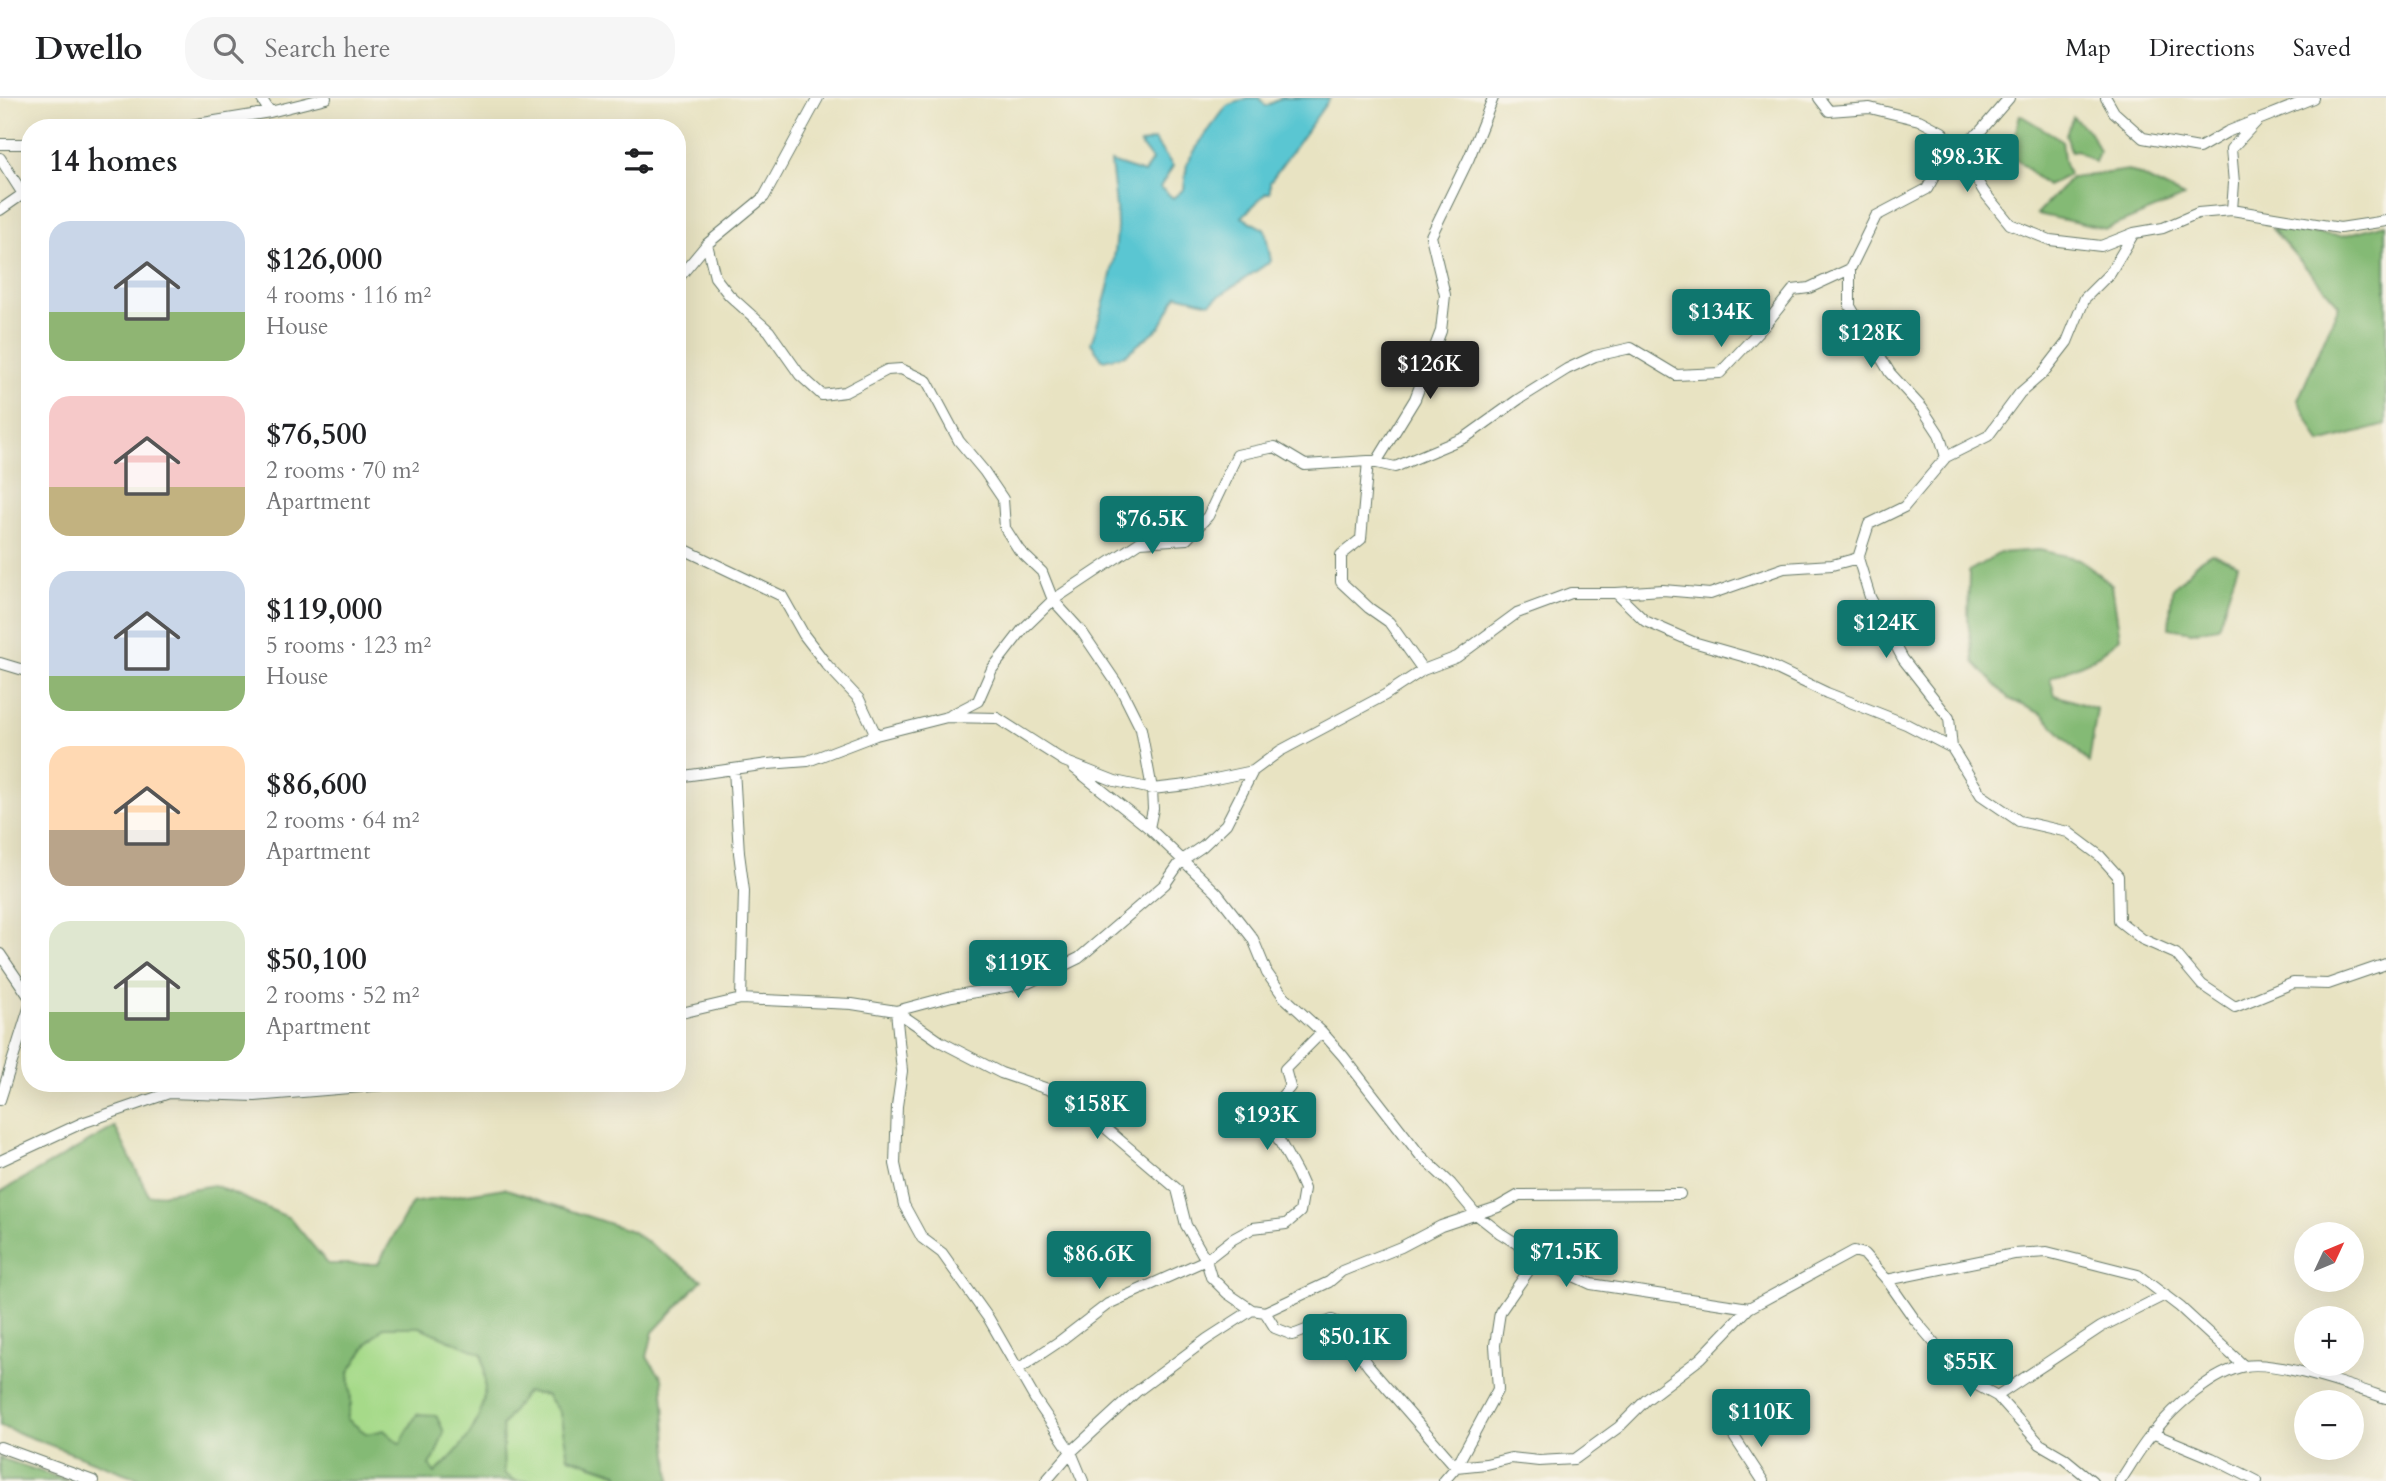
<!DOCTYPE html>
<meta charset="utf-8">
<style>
:root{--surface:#fff;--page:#f6f6f6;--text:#202124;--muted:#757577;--line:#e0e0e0;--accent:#0f766e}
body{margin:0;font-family:Cardo,serif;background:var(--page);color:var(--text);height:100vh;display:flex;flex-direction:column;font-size:26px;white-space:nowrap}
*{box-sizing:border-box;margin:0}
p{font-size:23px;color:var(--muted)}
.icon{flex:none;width:38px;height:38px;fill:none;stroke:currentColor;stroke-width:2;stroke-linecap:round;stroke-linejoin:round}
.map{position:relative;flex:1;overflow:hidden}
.drawer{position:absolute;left:21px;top:21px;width:665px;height:973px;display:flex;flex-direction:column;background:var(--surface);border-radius:28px;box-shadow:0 7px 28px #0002}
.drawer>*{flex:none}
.needle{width:46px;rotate:46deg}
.controls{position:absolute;left:2294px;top:1124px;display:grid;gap:14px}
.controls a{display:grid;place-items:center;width:70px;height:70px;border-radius:50%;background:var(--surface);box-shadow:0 7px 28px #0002;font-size:35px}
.price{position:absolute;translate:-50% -60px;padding:0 16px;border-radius:7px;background:var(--accent);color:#fff;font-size:23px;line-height:46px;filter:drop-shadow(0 2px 4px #0008)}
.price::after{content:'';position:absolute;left:50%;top:42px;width:21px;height:16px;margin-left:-10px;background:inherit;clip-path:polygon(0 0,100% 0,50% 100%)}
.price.current{background:#222;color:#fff}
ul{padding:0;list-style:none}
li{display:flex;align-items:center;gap:21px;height:175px;padding:0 28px}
li span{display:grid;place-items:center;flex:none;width:196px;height:140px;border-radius:21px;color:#555}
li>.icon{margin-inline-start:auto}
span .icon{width:84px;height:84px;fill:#fffc;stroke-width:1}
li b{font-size:30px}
h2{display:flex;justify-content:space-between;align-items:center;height:84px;padding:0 28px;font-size:30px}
header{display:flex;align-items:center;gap:42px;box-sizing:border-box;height:98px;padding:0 35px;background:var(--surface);border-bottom:2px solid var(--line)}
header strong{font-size:33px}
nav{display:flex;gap:38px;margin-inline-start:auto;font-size:24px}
.search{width:490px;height:63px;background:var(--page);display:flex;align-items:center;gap:18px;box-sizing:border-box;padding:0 24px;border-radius:28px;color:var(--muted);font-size:26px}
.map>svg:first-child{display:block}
.green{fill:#a6da89;stroke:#628c5e;stroke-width:2}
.forest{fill:#84ba75;stroke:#527c54;stroke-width:2;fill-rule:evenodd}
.water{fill:#5ac6d2;stroke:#3c8283;stroke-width:2}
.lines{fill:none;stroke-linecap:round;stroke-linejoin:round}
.street-casing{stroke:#657766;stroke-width:12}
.street{stroke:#fff;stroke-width:10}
</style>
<header>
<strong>Dwello</strong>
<div class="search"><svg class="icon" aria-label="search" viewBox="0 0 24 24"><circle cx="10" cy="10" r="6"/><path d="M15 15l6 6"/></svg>Search here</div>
<nav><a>Map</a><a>Directions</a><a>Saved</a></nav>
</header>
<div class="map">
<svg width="2386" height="1383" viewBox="0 0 2386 1383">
<rect width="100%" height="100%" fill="#f7f3e8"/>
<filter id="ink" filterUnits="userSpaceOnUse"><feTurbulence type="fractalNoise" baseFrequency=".0143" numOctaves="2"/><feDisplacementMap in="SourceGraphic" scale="14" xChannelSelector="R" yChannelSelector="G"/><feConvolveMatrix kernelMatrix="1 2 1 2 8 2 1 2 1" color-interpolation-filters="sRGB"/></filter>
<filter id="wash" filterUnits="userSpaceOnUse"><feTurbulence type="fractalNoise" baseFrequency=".00686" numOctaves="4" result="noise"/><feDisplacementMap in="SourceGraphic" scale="28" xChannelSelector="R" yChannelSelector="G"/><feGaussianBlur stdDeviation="1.57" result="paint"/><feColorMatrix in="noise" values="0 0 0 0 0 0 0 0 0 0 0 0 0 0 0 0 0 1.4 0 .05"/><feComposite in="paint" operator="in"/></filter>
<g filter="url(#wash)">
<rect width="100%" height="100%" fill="#e8e3c2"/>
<path class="green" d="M383,1229h37l62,27 5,27 -7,33 -15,30 -30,29c-19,-26 -39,-27 -66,-38 -8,-3 -15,-11 -22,-16l4,-16 -2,-31 19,-29z
M526,1294l20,3 14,18 8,44 50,17v7h-102l-12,-7 -2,-48z"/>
<path class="forest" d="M2020,17l42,25 2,20 5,15 -22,11 -37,-32z
M2073,19l17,15 9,19 -4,11 -18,-12 -6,1 -5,-17z
M2129,72l55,27 -78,32 -69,-15 34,-36z
M2386,126v201l-66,18 -22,-43 41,-95 -67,-76 70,7z
M2039,452l40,9 33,26 8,53 -27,21 -43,19 5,17 42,14 -8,54 -47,-49 -33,-15 -35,-37 -6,-40 1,-51 31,-18z
M2211,455l27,11 -20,63 -26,5 -23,-4 3,-38 28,-30z
M115,1029l34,69 65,-11 76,33 38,46h50l34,-61 92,-15 127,43 71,49 -49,52 -6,25 15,21 8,103h-52v-8l-50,-16 -8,-44 -14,-18 -20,-3 -24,34 2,48 12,7h-371l-145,-55v-234zM420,1229l62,27c11,55 -8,83 -47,119l-6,-8 5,-6 10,-27 -8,-17 -19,-1 -17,30 -16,-14 -17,4 -20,-15 4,-16 -2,-31 19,-29 16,-16z
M0,1360l69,23h-69z"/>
<path class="water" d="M1247,0h12l7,8 16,-8h48l-60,84v11h-4l-24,24 23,13 6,31 -62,42 -32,-8 -17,32 -35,28 -22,5 -12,-17c13,-37 25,-77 26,-116 0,-22 -4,-44 -6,-65l33,11 8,-13 -12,-16 14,-4 19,26 -13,21 13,11 11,-9 3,-26 15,-24 25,-33z"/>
</g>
<g filter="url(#ink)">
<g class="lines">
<defs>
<path id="street" d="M261,0l9,14
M1819,0l10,13 41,-3 49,12 23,12 14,14 28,46 26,32 40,16 51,6 33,-13
M2106,0l8,14 29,26 56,10 28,-16 27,-11
M172,30l98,-16 56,-14
M0,46h30
M0,60l23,36 7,4
M0,112l23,-16
M2232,112l108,18 46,-7
M707,146l8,33 14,18 40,36 31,44 22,20 23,-3 42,-22 14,-1 26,12 32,60 25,30 19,28 2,29 14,22 23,22 11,28 29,32 40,59 19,38 11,60 1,20 -4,19
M1850,171v37l40,67 32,35 17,26 7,23
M677,182l30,-36 57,-47 54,-99
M677,448l105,50 22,39 23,30 32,34 17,36
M1858,460l12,39 33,62 46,59 3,30
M1616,495l47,-3 47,4 74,-26 48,-3 26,-7 11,-34 35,-17 42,-50 42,-21 32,-43 23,-20 24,-31 18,-44 25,-25 24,-40 29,-5 35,-15 34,-3 2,-27 -3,-34 27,-29 55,-22
M0,565l30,9
M1423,572l-34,-48 -20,-14 -28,-26v-27l20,-16 7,-78h9l38,-62 26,-68 4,-36 -14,-59 38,-78 24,-60
M951,617l27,-14 14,-32 31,-40 30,-29 87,-58 47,-3 21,-23 29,-61 38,-8 30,18 63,-4 27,6 71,-30 53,-38 48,-30 28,-13 36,-8 45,27 44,-2 45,-48 28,-35 16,-2 41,-19 26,-53 51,-27 16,-28 13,-15 22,-12 31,-36
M1073,669l76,61 68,65 36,46 14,34 17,24 38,35 21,24 77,99 31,29 25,30 24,19 54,34 37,17 158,24 105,-57 10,3 23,26 127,-26 33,-2 91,23 42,32 64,59
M734,671l5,84 5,38 -3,108
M677,679l91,-13 40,-3 68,-26 71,-18 50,1 67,43 51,20 37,8 35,-4 66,-14 27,-20 105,-56 38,-25 34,-13 60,-44 54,-20h45l29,28 48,21 67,19 67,32 79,31 46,24 29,47 38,26 49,11 32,24 18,20 1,45 23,18 34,15 26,31 33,22 58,-24 35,1 58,-20
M0,856l30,44
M896,913l6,60 -5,35 -2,58 9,41 18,33 20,15 47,66 46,80 36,53 12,29
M896,913l45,31 60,31 67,23 109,93 9,36 20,35 5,17 16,16 25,17
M677,916l64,-15 111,5 44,7 56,-15 76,-13 51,-25 86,-74 16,-23 22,-15 23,-22 27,-53
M0,1002l30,-95
M0,1063l82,-38 87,-30 86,3 153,-13
M1887,1182l28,40 49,58 33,18 43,48 24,14 28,23
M1265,1214l10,16 18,7 39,-15 5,2 32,45 87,100 42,-78 -3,-44 5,-33 38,-55
M1018,1271l42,-28 48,-37 98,-44 27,-21 20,-11 33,-4 14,-12 4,-23 -7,-16 -28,-51 -1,-9 22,-26 -5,-18 37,-37
M1997,1298l104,-69 64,-32
M2152,1335l60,25 45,23
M1733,1337l30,46
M0,1349l93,34
M1046,1383l25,-29 65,-60 71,-53 45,-29 13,2 64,-30 13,-11 59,-24 40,-21 57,-19 21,-12 161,-1
M1444,1383l12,-14 30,-3 25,-6 28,3 36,-2 44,-32 27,-27 55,-42 48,-50
M2120,1383c11,-16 21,-35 34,-49 20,-25 59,-60 91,-66 32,-6 108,21 141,32"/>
</defs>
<use href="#street" class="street-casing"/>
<use href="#street" class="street"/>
</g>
</g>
</svg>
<div class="controls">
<a><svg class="needle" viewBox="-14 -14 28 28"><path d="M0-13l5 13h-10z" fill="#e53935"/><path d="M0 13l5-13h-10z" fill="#757577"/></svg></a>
<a>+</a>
<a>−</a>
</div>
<b class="price" style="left:1967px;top:96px">$98.3K</b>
<b class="price" style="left:1721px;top:251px">$134K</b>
<b class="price" style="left:1871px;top:272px">$128K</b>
<b class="price current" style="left:1430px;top:303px">$126K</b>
<b class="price" style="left:1152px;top:458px">$76.5K</b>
<b class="price" style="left:1886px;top:562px">$124K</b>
<b class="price" style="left:1018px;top:902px">$119K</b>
<b class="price" style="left:1097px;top:1043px">$158K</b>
<b class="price" style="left:1267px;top:1054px">$193K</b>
<b class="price" style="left:1566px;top:1191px">$71.5K</b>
<b class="price" style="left:1099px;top:1193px">$86.6K</b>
<b class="price" style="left:1355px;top:1276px">$50.1K</b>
<b class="price" style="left:1970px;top:1301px">$55K</b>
<b class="price" style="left:1761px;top:1351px">$110K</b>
<section class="drawer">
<h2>14 homes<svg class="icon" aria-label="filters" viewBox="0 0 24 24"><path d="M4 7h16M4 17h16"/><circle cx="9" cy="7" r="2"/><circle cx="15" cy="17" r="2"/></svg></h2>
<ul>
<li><span style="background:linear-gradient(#c9d6e8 65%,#8fb573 0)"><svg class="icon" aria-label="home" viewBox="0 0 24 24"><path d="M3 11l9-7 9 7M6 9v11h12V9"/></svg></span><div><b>$126,000</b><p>4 rooms · 116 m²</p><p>House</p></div></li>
<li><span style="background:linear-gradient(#f6c9c9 65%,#c2b280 0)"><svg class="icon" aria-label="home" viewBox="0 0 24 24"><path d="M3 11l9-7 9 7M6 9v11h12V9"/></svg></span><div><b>$76,500</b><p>2 rooms · 70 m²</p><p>Apartment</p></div></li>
<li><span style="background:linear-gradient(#c9d6e8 75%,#8fb573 0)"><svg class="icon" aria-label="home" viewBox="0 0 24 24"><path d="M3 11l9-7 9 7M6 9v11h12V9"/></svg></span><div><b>$119,000</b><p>5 rooms · 123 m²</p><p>House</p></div></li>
<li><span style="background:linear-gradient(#ffd9b3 60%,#b9a48a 0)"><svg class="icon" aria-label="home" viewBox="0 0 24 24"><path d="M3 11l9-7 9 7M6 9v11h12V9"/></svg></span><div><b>$86,600</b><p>2 rooms · 64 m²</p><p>Apartment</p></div></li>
<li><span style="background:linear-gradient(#dfe7d0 65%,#8fb573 0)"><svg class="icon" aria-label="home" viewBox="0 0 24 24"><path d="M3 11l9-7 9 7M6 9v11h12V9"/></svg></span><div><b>$50,100</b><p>2 rooms · 52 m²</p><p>Apartment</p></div></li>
</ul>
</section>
</div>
